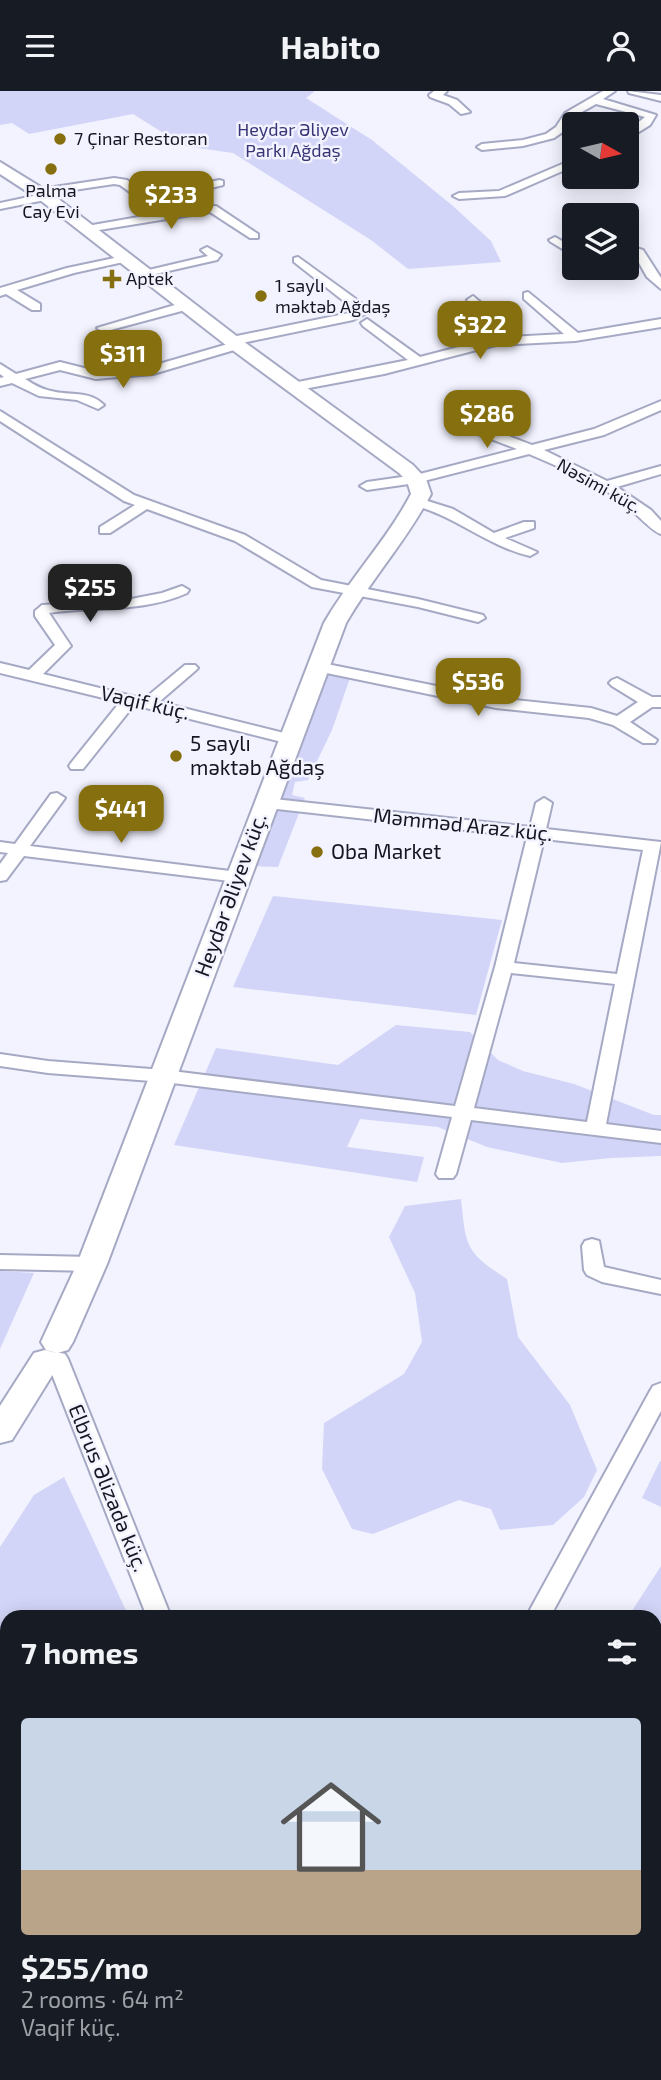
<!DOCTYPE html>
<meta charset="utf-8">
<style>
:root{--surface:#171b24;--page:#242831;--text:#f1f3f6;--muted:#9ea1a6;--accent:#866f0e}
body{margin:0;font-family:"Exo 2",sans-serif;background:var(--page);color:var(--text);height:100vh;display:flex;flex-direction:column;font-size:26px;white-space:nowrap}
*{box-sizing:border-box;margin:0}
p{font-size:23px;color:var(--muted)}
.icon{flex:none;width:38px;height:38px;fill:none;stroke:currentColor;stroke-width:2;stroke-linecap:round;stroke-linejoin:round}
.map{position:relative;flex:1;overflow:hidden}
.side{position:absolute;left:0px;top:1519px;width:662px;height:471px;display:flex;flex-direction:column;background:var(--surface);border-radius:21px 21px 0 0;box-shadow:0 4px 18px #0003}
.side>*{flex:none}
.needle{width:46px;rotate:98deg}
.fabs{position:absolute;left:562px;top:21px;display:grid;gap:14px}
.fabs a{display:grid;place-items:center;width:77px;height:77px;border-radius:7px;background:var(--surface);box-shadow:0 4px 18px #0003;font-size:35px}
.price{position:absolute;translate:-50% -60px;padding:0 16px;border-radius:14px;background:var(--accent);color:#fff;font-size:23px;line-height:46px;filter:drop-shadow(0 2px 4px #0008)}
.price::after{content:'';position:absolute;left:50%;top:42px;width:21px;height:16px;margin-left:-10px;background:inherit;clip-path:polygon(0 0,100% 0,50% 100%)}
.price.active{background:#222;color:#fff}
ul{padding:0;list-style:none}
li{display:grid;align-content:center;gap:14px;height:371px;padding:0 21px}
li span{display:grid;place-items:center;height:217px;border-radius:7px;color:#555}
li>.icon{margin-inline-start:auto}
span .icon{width:126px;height:126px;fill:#fffc;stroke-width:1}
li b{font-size:30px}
h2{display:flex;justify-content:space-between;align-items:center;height:84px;padding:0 21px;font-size:30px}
header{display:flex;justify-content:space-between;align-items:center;height:91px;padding:0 21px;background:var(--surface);font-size:32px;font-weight:700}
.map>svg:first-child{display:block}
.green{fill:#d2d5f7}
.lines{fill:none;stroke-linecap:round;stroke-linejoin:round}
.minor-casing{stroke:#a6a9c4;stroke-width:4}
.secondary-casing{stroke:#a6a9c4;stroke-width:4}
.minor{fill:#fff;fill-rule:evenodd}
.secondary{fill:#fff;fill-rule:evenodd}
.poi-dot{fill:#866f0e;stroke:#f2f3ff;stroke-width:2.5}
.labels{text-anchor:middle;stroke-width:5;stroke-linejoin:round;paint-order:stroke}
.far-park-label{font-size:18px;fill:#383576;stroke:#f2f3ff}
.far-poi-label{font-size:18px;fill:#151620;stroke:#f2f3ff;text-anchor:start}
.far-street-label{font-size:18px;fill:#151620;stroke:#f2f3ff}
.street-label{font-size:21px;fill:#151620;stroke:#f2f3ff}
.poi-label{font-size:21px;fill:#151620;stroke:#f2f3ff;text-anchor:start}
</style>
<header><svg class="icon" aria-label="menu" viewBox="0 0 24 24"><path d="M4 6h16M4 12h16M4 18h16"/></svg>Habito<svg class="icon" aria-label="person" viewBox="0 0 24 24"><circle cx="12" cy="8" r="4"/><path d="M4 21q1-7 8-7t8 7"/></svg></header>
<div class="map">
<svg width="661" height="1989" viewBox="0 0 661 1989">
<rect width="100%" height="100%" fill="#f2f3ff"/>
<path class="green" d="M0,0h315l-9,7 66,42 81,66 38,35 10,21 -93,7 -37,-29 -138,-87 -49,-7 -51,-32 -104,20 -17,-11 -12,2z
M323,582l27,5 -18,52 -24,50 -13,2 -3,13 13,3 -27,69 -28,-1z
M273,805l229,24 -26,95 -243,-28z
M396,934l74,7 28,28 25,11 51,13 80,31h7v41l-50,2 -49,5 -75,-16 -49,-20 -78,-8 -13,28 77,10 -7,25 -243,-37 42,-97 122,17z
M461,1108c5,48 4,53 46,80l11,58 52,68 27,65 -13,27 -31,28 -53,5 -9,-21 -32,-9 -86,34 -21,-5 -30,-60 2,-46 80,-49 18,-32 -7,-49 -26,-56 16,-31z
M0,1180l34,2 -34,76z
M660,1370l1,1v45l-19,-9z
M64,1386l65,140h-122v379l-7,-4v-445l34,-52z
M661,1475v87l-6,-2 -1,-34h-26z
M165,1983h354l1,6h-342z"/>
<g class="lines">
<defs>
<path id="minor" d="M434,0h13l-4,4 14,5 13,12 -9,2 -12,-10 -19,-7 -1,-2z
M603,0h12l-12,8 53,16 -6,10 -24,15v-8l19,-15 -49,-13 -23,13 -9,14 -10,7 -31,8 -41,4 -5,-3 5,-3 41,-4 23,-6 10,-7 9,-14z
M628,0l33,4v6l-32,-8z
M574,68v7l-69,30 -46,3 -6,-3 6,-3 40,-2z
M114,87l13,2 24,18 -10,2 -21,-15 -6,-1 -67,10 5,3 -2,2 -50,10v-6l38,-8 -6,-3 2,-2z
M219,89l4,1v4l-35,9 12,13 16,-1 42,28v4h-8l-40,-26 -123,20 -6,-3 6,-3 103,-18 -15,-16 2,-2z
M555,146l19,11v8l-23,-14 -2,-2z
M626,154l17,5 18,28v11l-14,-12 -13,-23 -8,-2z
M207,156l14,8 -4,5 -75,17 -6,-4 72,-17 -7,-6z
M124,165l4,1v4l-54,12 -57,17 23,14v6h-8l-26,-16 -6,2v-8l67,-20z
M298,166l69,50v6l-14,7 -111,23 -1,5 -88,26 -57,5 -36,-9 -35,9c8,5 16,10 26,12 19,5 38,-1 53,14l-6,4 -21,-9 -38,-4 -27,-13 -12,3v-8l4,-1 -4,-3v-10l16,10 44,-12 36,9 56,-5 76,-22 -3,-3 2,-3 122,-25 6,-3 -61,-48v-4z
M528,201l50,41 83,-14v8l-86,14 -79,4 -112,29 -91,17 -6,-4 6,-4 115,-23 -45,-34 -2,-3 6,-4 53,38 77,-20 -6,-13 -24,-24 6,-4 27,23 9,18 55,-3 -40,-35v-6z
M185,211l6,4 -2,3 -86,23 -6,-4z
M661,310v9l-57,25 -60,15 63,31 54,-15v8l-44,13 34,23 10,11v13c-9,-2 -31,-27 -42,-35 -28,-18 -59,-32 -90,-45l-113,29 -49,7 -7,-4 7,-4 49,-7 101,-26 -68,-26v-6h10l73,28 62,-16z
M0,320l134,84 111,40 76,45 97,19 65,16 2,3 -7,4 -60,-15 -106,-20 -77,-46 -88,-32 -37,24h-10v-6l35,-22 -11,-4 -124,-80z
M418,407l35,11 41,24 30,-11h10v6l-29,10 32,14 -7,4c-43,-10 -74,-40 -117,-51v-6z
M182,495l7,4 -2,3c-44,20 -91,13 -138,20l22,33 -28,28 101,25 41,-34h10l3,3 -3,3 -36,31 137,34 2,3 -8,5 -156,-39 -51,64h-12l-2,-3 2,-3 49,-61 -120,-29v-10l29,7 26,-25 -20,-29v-5l7,-6 84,-5 36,-7z
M317,571l179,36 95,10 26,8 21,-14 -26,-16 -3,-3 3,-3 5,-2 35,19h9v10h-9l-22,15 27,18 -2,3h-12l-30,-18 -24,-7 -93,-10 -184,-38 -3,-3 3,-3z
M57,702l8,5 -35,48 208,26 9,5 -9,5 -214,-26 -18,24 -6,1v-17l8,-11 -8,-1v-10l15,2 36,-50z
M265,707l265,29 6,-24 8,-5 8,5 -6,26 115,13 -55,282 55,7v12l-190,-23 -15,54 -3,4h-14l-3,-4 16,-57 -288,-35 -116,-9 -48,-7v-12l48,7 116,9 291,36 40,-139 32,-130 -268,-30 -2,-4zM544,748l99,11 -26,124 -103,-11zM511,882l104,11 -28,138 -113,-14z
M592,1148l7,2 5,26 57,13v14l-59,-12 -15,-7 -3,-5 -2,-24 3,-5z
M0,1164l92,2 7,2 3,5 -3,5 -7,2 -92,-2z
M57,1261l8,2 3,5 103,258h-24l-101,-258 3,-5z
M661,1292v28l-111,206h-24l124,-226 3,-5z
M661,1693v30l-7,2v-30z
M654,1939l7,2v25l-7,-2z
M546,1983h28l-1,6h-28z"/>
<path id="secondary" d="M0,71l52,32 191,147 170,124 13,14 5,15c-24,46 -59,84 -85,129l-239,641 -34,78 -5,8 -11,3 -11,-3 -5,-8 36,-78 247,-641c26,-45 63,-83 87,-129l-4,-13 -8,-8 -168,-124 -191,-149 -40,-26z
M45,1259l11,3 5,8 -49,79 -12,3v-37l34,-53z"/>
</defs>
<use href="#minor" class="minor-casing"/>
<use href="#secondary" class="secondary-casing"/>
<use href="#minor" class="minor"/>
<use href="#secondary" class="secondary"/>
</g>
<g class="poi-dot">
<circle cx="60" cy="48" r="7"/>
<circle cx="51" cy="78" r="7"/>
<path d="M108.5 177.5h7v7h7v7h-7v7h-7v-7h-7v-7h7z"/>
<circle cx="261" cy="205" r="7"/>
<circle cx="176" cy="665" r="7"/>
<circle cx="317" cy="761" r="7"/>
</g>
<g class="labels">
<g class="far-park-label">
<text x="293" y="45">Heydər Əliyev<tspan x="293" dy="21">Parkı Ağdaş</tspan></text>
</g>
<g class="far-poi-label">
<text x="74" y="54">7 Çinar Restoran</text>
<text x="51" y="106" text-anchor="middle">Palma<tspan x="51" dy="21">Cay Evi</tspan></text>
<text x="126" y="194">Aptek</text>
<text x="275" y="201">1 saylı<tspan x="275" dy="21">məktəb Ağdaş</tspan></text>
</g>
<g class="far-street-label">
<text transform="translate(599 395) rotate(29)" y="6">Nəsimi küç.</text>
</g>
<g class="street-label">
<text transform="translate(145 612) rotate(13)" y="7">Vaqif küç.</text>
<text transform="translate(463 734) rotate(6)" y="7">Məmməd Araz küç.</text>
<text transform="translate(231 804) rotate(-70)" y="7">Heydər Əliyev küç.</text>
<text transform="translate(108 1397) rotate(68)" y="7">Elbrus Əlizadə küç.</text>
</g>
<g class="poi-label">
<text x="190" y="660">5 saylı<tspan x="190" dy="24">məktəb Ağdaş</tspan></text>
<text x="331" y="768">Oba Market</text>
</g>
</g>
</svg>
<div class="fabs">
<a><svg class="needle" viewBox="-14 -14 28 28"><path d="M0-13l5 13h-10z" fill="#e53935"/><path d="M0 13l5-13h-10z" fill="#9ea1a6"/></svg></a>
<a><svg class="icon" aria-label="layers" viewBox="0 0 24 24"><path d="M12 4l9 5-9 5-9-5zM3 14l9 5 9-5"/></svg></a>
</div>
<b class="price" style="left:171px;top:140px">$233</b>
<b class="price" style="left:480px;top:270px">$322</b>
<b class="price" style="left:123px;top:299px">$311</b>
<b class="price" style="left:487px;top:359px">$286</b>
<b class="price active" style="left:90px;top:533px">$255</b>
<b class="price" style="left:478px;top:627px">$536</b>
<b class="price" style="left:121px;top:754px">$441</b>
<section class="side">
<h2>7 homes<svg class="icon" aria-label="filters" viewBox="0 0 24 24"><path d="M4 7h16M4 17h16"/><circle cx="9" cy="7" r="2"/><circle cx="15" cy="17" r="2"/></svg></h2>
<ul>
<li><span style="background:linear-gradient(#c9d6e8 70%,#b9a48a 0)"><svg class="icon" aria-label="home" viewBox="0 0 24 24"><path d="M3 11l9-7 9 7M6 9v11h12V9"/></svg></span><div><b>$255/mo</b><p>2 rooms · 64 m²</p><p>Vaqif küç.</p></div></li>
</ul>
</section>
</div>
